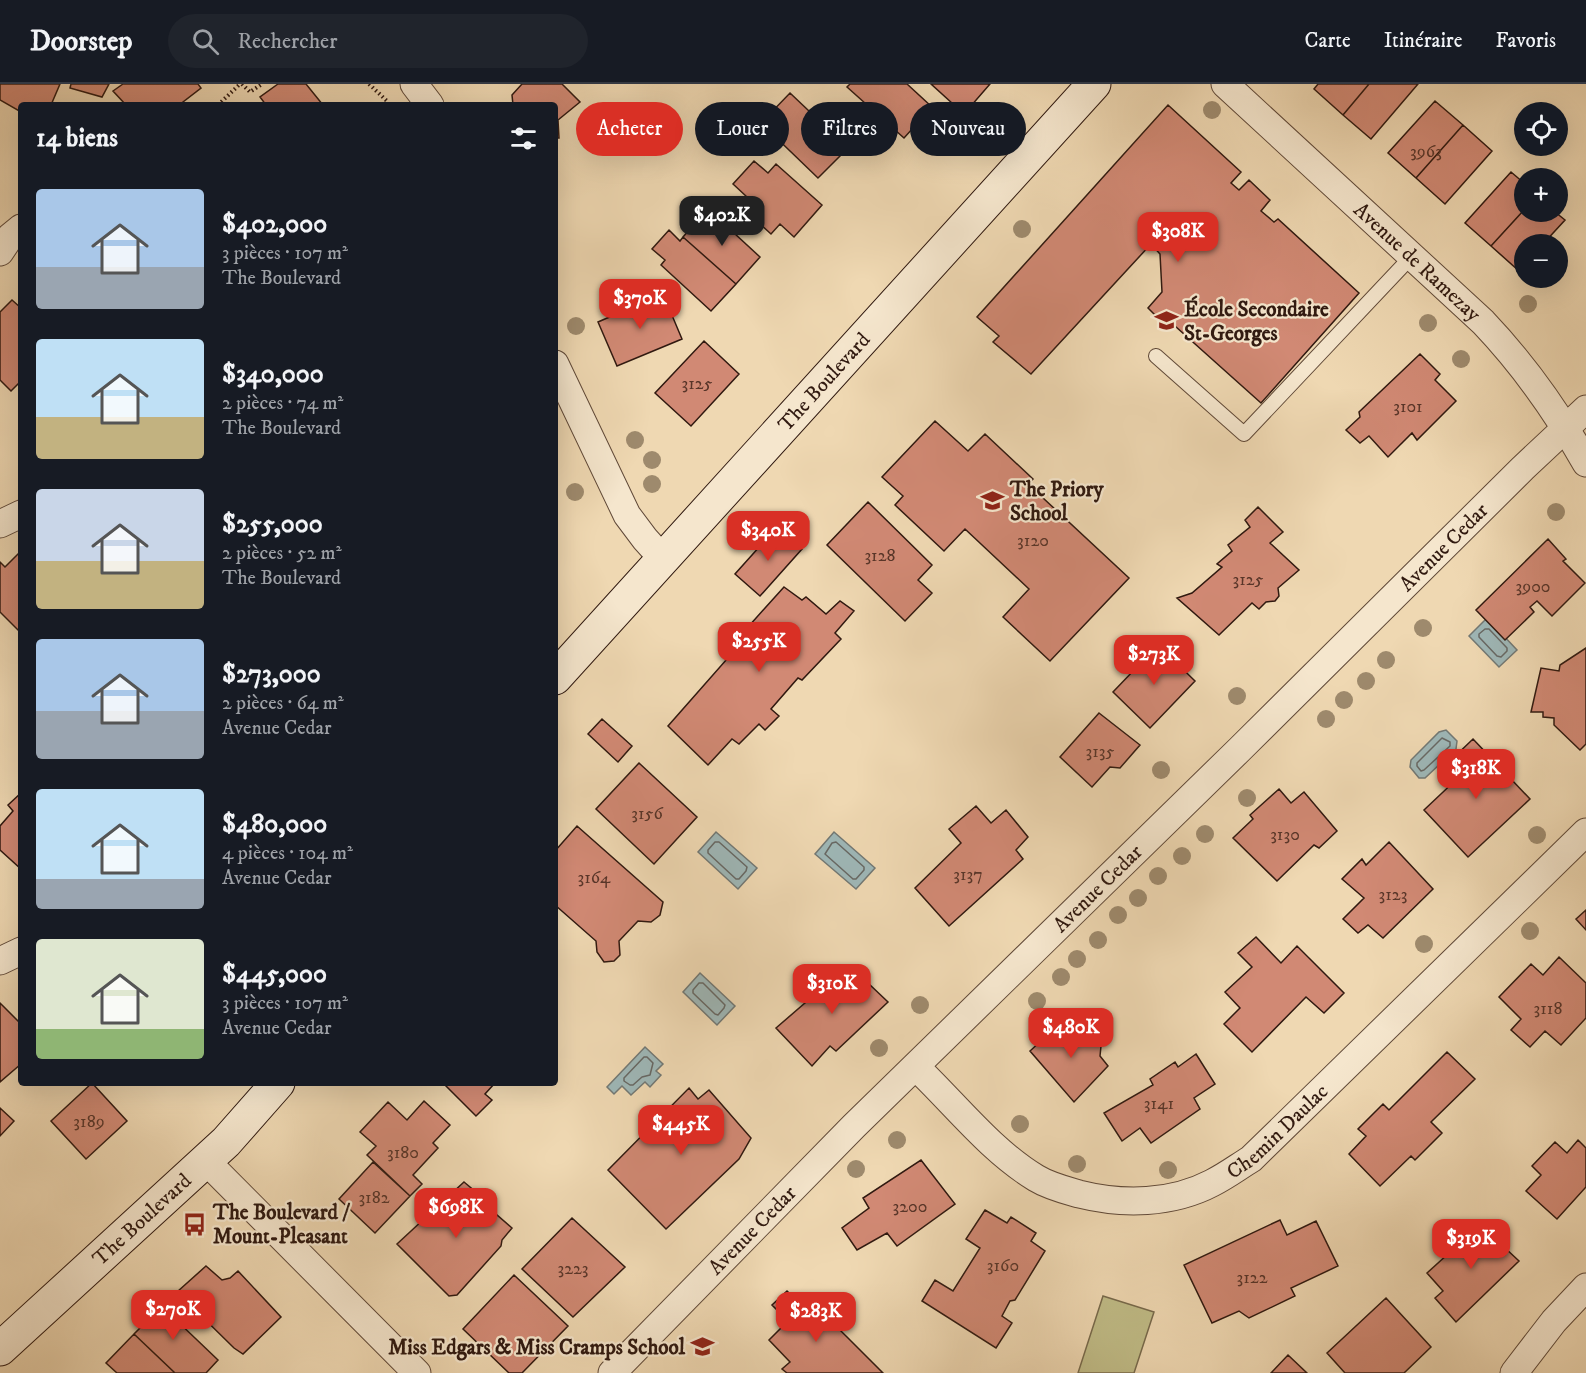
<!DOCTYPE html>
<html lang="fr">
<meta charset="utf-8">
<style>
:root{--surface:#171b24;--page:#20242c;--text:#f1f3f6;--muted:#9ea1a6;--line:#363941;--accent:#d93025}
body{margin:0;font-family:"IM FELL DW Pica",serif;background:var(--page);color:var(--text);height:100vh;display:flex;flex-direction:column;font-size:22px;white-space:nowrap}
*{box-sizing:border-box;margin:0}
p{font-size:20px;color:var(--muted)}
.icon{flex:none;width:33px;height:33px;fill:none;stroke:currentColor;stroke-width:2;stroke-linecap:round;stroke-linejoin:round}
.map{position:relative;flex:1;overflow:hidden}
.details{position:absolute;left:18px;top:18px;width:540px;height:984px;display:flex;flex-direction:column;background:var(--surface);border-radius:6px;box-shadow:0 6px 24px #0002}
.details>*{flex:none}
.banner{position:absolute;left:576px;top:18px;width:570px;height:54px;display:flex;gap:12px}
.controls{position:absolute;left:1514px;top:18px;display:grid;gap:12px}
.controls a{display:grid;place-items:center;width:54px;height:54px;border-radius:50%;background:var(--surface);box-shadow:0 6px 24px #0002;font-size:30px}
.price{position:absolute;translate:-50% -51px;padding:0 14px;border-radius:12px;background:var(--accent);color:#fff;font-size:20px;line-height:39px;filter:drop-shadow(0 2px 3px #0008)}
.price::after{content:'';position:absolute;left:50%;top:36px;width:18px;height:14px;margin-left:-9px;background:inherit;clip-path:polygon(0 0,100% 0,50% 100%)}
.price.selected{background:#222;color:#fff}
ul{padding:0;list-style:none}
li{display:flex;align-items:center;gap:18px;height:150px;padding:0 18px}
li span{display:grid;place-items:center;flex:none;width:168px;height:120px;border-radius:6px;color:#555}
li>.icon{margin-inline-start:auto}
span .icon{width:72px;height:72px;fill:#fffc;stroke-width:1}
li b{font-size:26px}
h2{display:flex;justify-content:space-between;align-items:center;height:72px;padding:0 18px;font-size:26px}
.tag{padding:0 21px;border-radius:27px;background:var(--surface);box-shadow:0 6px 24px #0002;font-size:21px;line-height:54px}
.tag.selected{background:var(--accent);color:#fff}
header{display:flex;align-items:center;gap:36px;box-sizing:border-box;height:84px;padding:0 30px;background:var(--surface);border-bottom:2px solid var(--line)}
header strong{font-size:28px}
nav{display:flex;gap:33px;margin-inline-start:auto;font-size:21px}
.search{width:420px;height:54px;background:var(--page);display:flex;align-items:center;gap:15px;box-sizing:border-box;padding:0 21px;border-radius:33px;color:var(--muted);font-size:22px}
.map>svg:first-child{display:block}
.green{fill:#c0bc87;stroke:#786a4c;stroke-width:1.5}
.water{fill:#9eb7b7;stroke:#727874;stroke-width:1.5}
.lines{fill:none;stroke-linecap:round;stroke-linejoin:round}
.shore{stroke:#676864;stroke-width:1.5}
.building{fill:#d18974;stroke:#301910;stroke-width:1.5}
.service-casing{stroke:#604938;stroke-width:16}
.minor-casing{stroke:#604938;stroke-width:29}
.secondary-casing{stroke:#301910;stroke-width:35}
.path{stroke:#301910;stroke-width:4;stroke-dasharray:1.5 3;stroke-linecap:butt}
.service{stroke:#f5e6cd;stroke-width:14}
.minor{stroke:#f5e6cd;stroke-width:27}
.secondary{stroke:#f5e6cd;stroke-width:33}
.tree{fill:#9e8a6d}
.labels{text-anchor:middle;stroke-width:4.5;stroke-linejoin:round;paint-order:stroke}
.number-label{font-size:18px;fill:#583529}
.street-label{font-size:21px;fill:#301910;stroke:#f5e6cd}
.poi-label{font-size:21px;font-weight:bold;fill:#301910;stroke:#f5e6cd;text-anchor:start}
</style>
<header>
<strong>Doorstep</strong>
<div class="search"><svg class="icon" aria-label="search" viewBox="0 0 24 24"><circle cx="10" cy="10" r="6"/><path d="M15 15l6 6"/></svg>Rechercher</div>
<nav><a>Carte</a><a>Itinéraire</a><a>Favoris</a></nav>
</header>
<div class="map">
<svg width="1586" height="1289" viewBox="0 0 1586 1289">
<rect width="100%" height="100%" fill="#efd8b2"/>
<filter id="stains"><feTurbulence type="fractalNoise" baseFrequency=".00333" numOctaves="4"/><feColorMatrix values="0 0 0 0 .2 0 0 0 0 .09 0 0 0 0 .02 0 0 0 .5 -.17"/></filter>
<radialGradient id="worn" r=".72"><stop offset=".6" stop-color="#630" stop-opacity="0"/><stop offset="1" stop-color="#630" stop-opacity=".3"/></radialGradient>
<path class="green" d="M1103,1212l51,16 -20,61h-56z"/>
<path class="water" d="M1487,534l30,32 -18,17 -30,-31z
M1446,646l11,11 -1,8 -31,29h-6l-9,-11 1,-7 28,-28z
M716,748l41,36 -19,21 -40,-37z
M834,748l41,36 -19,21 -41,-35z
M700,889l35,33 -18,19 -34,-33z
M645,963l18,17 -7,7 5,4 -11,12 -5,-5 -14,13 -9,-9 -8,8 -7,-7z"/>
<g class="lines">
<path class="shore" d="M1485,545h4l18,19v3l-6,6 -4,-1 -18,-19v-3z
M1442,654l8,4v4l-26,24 -3,1 -4,-5v-3z
M715,758h4l28,25 -1,4 -7,8h-3l-28,-26v-3z
M836,758l28,25v3l-8,9h-3l-28,-25 7,-11z
M699,899h4l22,22 -1,3 -6,7 -3,-1 -22,-21v-3z
M644,973h3l6,6 -3,12 -8,2 -9,8h-3l-6,-4v-3z"/>
</g>
<path class="building" d="M0,0h60l-9,21h-30v7l-21,-12z
M71,0h38l-7,13 -32,-9z
M123,0h75l3,4 -22,17h-53l-13,-14z
M278,0h28l17,21h-57l-6,-8z
M522,0h40l18,18 -22,18 1,18h-4v-33h-42l-1,-10z
M850,0h57l25,23 -28,31 -57,-51z
M931,0h59l-26,30z
M1318,0h51l-26,31 -29,-26z
M1369,0h49l-47,55 -28,-24z
M790,9l58,55 -30,30 -57,-55z
M1435,17l28,24 -47,53 -28,-25z
M1168,21l73,67 -10,11 8,7 10,-10 21,20 -9,11 13,11 4,-3 81,74 -98,110 -95,-85 -4,4 -14,-14 14,-16 -2,-38 -9,-10 -120,130 -38,-32 6,-6 -22,-19z
M1463,41l29,26 -47,53 -29,-26z
M754,77l14,12 8,-9 46,41 -28,32 -14,-13 -9,10 -32,-29 8,-8 -14,-13z
M1511,88l13,11v27l-33,36 -26,-23z
M708,125l52,48 -24,27 -53,-47z
M1524,126v2h31l10,8 -22,24h-19v22l-5,5 -28,-25z
M669,146l11,11 3,-4 53,47 -25,27 -50,-46 4,-5 -13,-11z
M663,210l19,45 -65,27 -19,-44z
M12,216l9,8v73l-10,10 -11,-11v-68z
M704,257l35,33 -48,52 -36,-33z
M1420,270l20,20 -5,6 21,21 -39,39 -5,-7 -24,24 -19,-21 -9,7 -14,-13 14,-13 -1,-5z
M935,337l33,30 17,-17 48,45 -5,5 101,94 -79,83 -47,-44 26,-28 -64,-60 -21,22 -49,-46 8,-9 -21,-19z
M868,418l64,63 -14,15 14,13 -27,28 -78,-76z
M1258,423l25,25 -13,11 29,27 -21,18 1,8 -4,5 -9,1 -7,7 -7,-6 -33,32 -42,-37 15,-5 30,-26 -5,-3 15,-13 -4,-6 22,-18 -5,-7z
M777,443l25,22 -42,47 -25,-22z
M1548,455l18,20 -3,2 22,22 -33,33 -15,-15 -7,6 4,5 -29,28 -29,-30z
M19,469l2,2v78l-21,-21v-50l5,5z
M784,503l18,13 4,-3 20,17 14,-13 14,10 -19,22 6,6 -39,41 -4,-2 -27,31 8,7 -14,14 -6,-6 -20,20 -7,-5 -24,26 -40,-39 74,-84 -3,-5z
M1158,561l37,36 -45,47 -37,-36z
M1586,564v96l-6,6 -26,-25v-7l-11,-1v-5h-12l10,-44 18,3 1,-6z
M1099,629l41,32 -20,23 -10,-1 -18,20 -32,-30z
M602,635l30,27 -14,16 -30,-28z
M1473,655l57,60 -62,58 -44,-47 36,-34 -12,-13z
M639,679l58,54 -43,47 -58,-55z
M1279,705l12,14 13,-11 33,39 -18,17 -5,-3 -37,36 -44,-43 20,-19 -3,-4z
M21,709v76l-21,-19v-24l13,-15 -5,-6z
M976,722l15,17 15,-13 22,27 -12,13 7,9 -74,67 -34,-38 46,-45 -12,-14z
M577,742l86,76 -3,13 -9,7 -13,-1 -19,20 1,14 -6,6 -10,1 -7,-10 -1,-11 -41,-36v-54z
M1389,758l44,47 -50,49 -15,-13 -10,8 -15,-14 21,-21 -22,-19 20,-20 4,6z
M1586,826v20l-10,-11z
M1256,853l25,26 16,-17 47,47 -20,20 -18,-16 -54,55 -28,-28 16,-16 -15,-16 27,-25 -14,-14z
M1559,873l27,26v35l-25,27 -16,-14 -15,16 -19,-17 10,-11 -22,-22 32,-33 12,11z
M849,881l39,37 -52,49 -6,-5 -18,20 -36,-38z
M0,919l21,21v40l-21,18z
M1064,936l16,14 4,-4 17,16 -1,10 8,10 -34,36 -44,-51z
M1447,968l28,27 -44,43 11,11 -27,27 -4,-4 -31,30 -31,-32 17,-18 -8,-7 25,-25 6,6z
M1196,970l19,30 -21,14 6,11 -49,34 -11,-15 -18,13 -18,-28 49,-28 -3,-6 25,-17 3,5z
M92,999l35,38 -41,38 -35,-38z
M443,999h52l-10,11 7,6 -16,16z
M689,1004l9,11 11,-9 42,48 -12,21 -73,70 -58,-59z
M424,1017l26,24 -17,18 5,5 -25,27 9,9 -12,12 -43,-41 9,-9 -16,-14 28,-30 19,18z
M0,1024l14,13 -14,15z
M1578,1056l8,8v39l-29,32 -31,-28 15,-16 -9,-9 23,-24 12,11z
M921,1076l34,44 -58,42 -10,-13 -30,17 -15,-22 27,-20 -6,-10z
M373,1078l37,34 -35,37 -36,-34z
M464,1098l31,26 1,6 16,14 -10,12 -1,6 -44,49 -8,1 -52,-52z
M985,1126l22,13 4,-6 25,16 -5,8 14,10 -30,49 -5,1 -8,15 10,7 -16,25 -74,-47 13,-21 18,11 27,-43 -14,-9z
M572,1134l53,49 -52,50 -51,-48z
M1280,1136l7,15 29,-14 22,45 -47,22 4,8 -46,22 -10,-7 -27,12 -28,-58z
M1475,1136l44,41 -63,61 -21,-24 8,-7 -16,-18 32,-29 -5,-5z
M206,1182l16,14 8,-2 8,-7 43,46 -38,37 -9,-6 -57,-56z
M514,1191l54,51 -46,47h-13l-46,-44z
M787,1207l22,21 6,-7 68,68h-96l-5,-4 8,-7 -21,-22 19,-19 -16,-16z
M151,1212l67,64 -12,13h-31l-41,-39 13,-13 -10,-10z
M1386,1214l45,49 -27,26h-59l-18,-20z
M134,1250l41,39h-58l-11,-10z
M1288,1271l19,18h-36z"/>
<g class="lines">
<defs>
<path id="service" d="M1156,272l88,78 168,-178"/>
<g id="minor">
<path d="M414,0l16,21"/>
<path id="s1" d="M1225,0l258,238c41,43 74,90 103,141"/>
<path d="M0,168l10,-15 11,-9"/>
<path d="M555,280l72,151 18,24 18,20"/>
<path d="M0,440l21,-10"/>
<path d="M0,877l21,-10"/>
<path id="s2" d="M916,983c39,37 74,83 120,111 13,8 29,12 43,16 44,11 93,10 133,-11 14,-7 26,-16 39,-24l335,-327"/>
<path d="M206,1077l211,212"/>
<path id="s3" d="M612,1289l242,-247 386,-377 283,-281 63,-59"/>
<path d="M1514,1289l40,-52 32,-34"/>
</g>
<g id="secondary">
<path id="s4" d="M555,594l539,-594"/>
<path id="s5" d="M0,1265l226,-207 52,-59"/>
</g>
</defs>
<use href="#service" class="service-casing"/>
<use href="#minor" class="minor-casing"/>
<use href="#secondary" class="secondary-casing"/>
<path class="path" d="M242,0l8,8 12,-8
M369,0l19,18
M218,21l22,-21"/>
<use href="#service" class="service"/>
<use href="#minor" class="minor"/>
<use href="#secondary" class="secondary"/>
</g>
<g class="tree">
<circle cx="1212" cy="26" r="9"/>
<circle cx="1022" cy="145" r="9"/>
<circle cx="1528" cy="220" r="9"/>
<circle cx="1428" cy="239" r="9"/>
<circle cx="576" cy="242" r="9"/>
<circle cx="1461" cy="275" r="9"/>
<circle cx="635" cy="356" r="9"/>
<circle cx="652" cy="376" r="9"/>
<circle cx="652" cy="400" r="9"/>
<circle cx="575" cy="408" r="9"/>
<circle cx="1556" cy="428" r="9"/>
<circle cx="1423" cy="544" r="9"/>
<circle cx="1386" cy="576" r="9"/>
<circle cx="1366" cy="597" r="9"/>
<circle cx="1237" cy="612" r="9"/>
<circle cx="1344" cy="616" r="9"/>
<circle cx="1326" cy="635" r="9"/>
<circle cx="1161" cy="686" r="9"/>
<circle cx="1247" cy="714" r="9"/>
<circle cx="1205" cy="750" r="9"/>
<circle cx="1537" cy="751" r="9"/>
<circle cx="1182" cy="772" r="9"/>
<circle cx="1158" cy="792" r="9"/>
<circle cx="1138" cy="814" r="9"/>
<circle cx="1118" cy="831" r="9"/>
<circle cx="1530" cy="847" r="9"/>
<circle cx="1098" cy="856" r="9"/>
<circle cx="1424" cy="860" r="9"/>
<circle cx="1077" cy="875" r="9"/>
<circle cx="1061" cy="893" r="9"/>
<circle cx="1037" cy="917" r="9"/>
<circle cx="920" cy="921" r="9"/>
<circle cx="879" cy="964" r="9"/>
<circle cx="1020" cy="1040" r="9"/>
<circle cx="897" cy="1056" r="9"/>
<circle cx="1077" cy="1080" r="9"/>
<circle cx="856" cy="1085" r="9"/>
<circle cx="1168" cy="1086" r="9"/>
</g>
<defs>
<symbol id="school-bare" viewBox="-9 -9 18 18"><path d="M0-5L7-2L0 1L-7-2ZM-4 1L0 2.5L4 1V4Q0 6-4 4Z" fill="#8f2418" stroke="#f5e6cd" stroke-width="2.5" paint-order="stroke"/></symbol>
<symbol id="bus-bare" viewBox="-9 -9 18 18"><path d="M-5-6H5V4H4V6H2V4H-2V6H-4V4H-5ZM-3.5-4V0h7V-4ZM-3.5 1.2v1.5H-2V1.2ZM2 1.2v1.5H3.5V1.2Z" fill="#8f2418" stroke="#f5e6cd" stroke-width="2.5" paint-order="stroke"/></symbol>
</defs>
<g fill-rule="evenodd">
<use href="#school-bare" x="1150" y="220" width="33" height="33"/>
<use href="#school-bare" x="976" y="400" width="33" height="33"/>
<use href="#bus-bare" x="178" y="1124" width="33" height="33"/>
<use href="#school-bare" x="686" y="1246" width="33" height="33"/>
</g>
<g class="labels">
<g class="number-label">
<text x="1426" y="73">3963</text>
<text x="697" y="305">3125</text>
<text x="1408" y="328">3101</text>
<text x="1033" y="462">3120</text>
<text x="880" y="477">3128</text>
<text x="1248" y="501">3125</text>
<text x="1533" y="508">3900</text>
<text x="1100" y="673">3135</text>
<text x="647" y="735">3156</text>
<text x="1285" y="756">3130</text>
<text x="968" y="796">3137</text>
<text x="594" y="799">3164</text>
<text x="1393" y="816">3123</text>
<text x="1548" y="930">3118</text>
<text x="1159" y="1025">3141</text>
<text x="89" y="1043">3189</text>
<text x="403" y="1074">3180</text>
<text x="374" y="1119">3182</text>
<text x="910" y="1128">3200</text>
<text x="1003" y="1187">3160</text>
<text x="573" y="1190">3223</text>
<text x="1252" y="1199">3122</text>
</g>
<g class="street-label">
<text dy="7" stroke="none"><textPath href="#s1" startOffset="262">Avenue de Ramezay</textPath></text>
<text dy="7" stroke="none"><textPath href="#s4" startOffset="400">The Boulevard</textPath></text>
<text dy="7" stroke="none"><textPath href="#s3" startOffset="1172">Avenue Cedar</textPath></text>
<text dy="7" stroke="none"><textPath href="#s3" startOffset="686">Avenue Cedar</textPath></text>
<text dy="7" stroke="none"><textPath href="#s2" startOffset="430">Chemin Daulac</textPath></text>
<text dy="7" stroke="none"><textPath href="#s5" startOffset="192">The Boulevard</textPath></text>
<text dy="7" stroke="none"><textPath href="#s3" startOffset="200">Avenue Cedar</textPath></text>
</g>
<g class="poi-label">
<text x="1184" y="232">École Secondaire<tspan x="1184" dy="24">St-Georges</tspan></text>
<text x="1010" y="412">The Priory<tspan x="1010" dy="24">School</tspan></text>
<text x="213" y="1135">The Boulevard /<tspan x="213" dy="24">Mount-Pleasant</tspan></text>
<text x="685" y="1270" text-anchor="end">Miss Edgars &amp; Miss Cramps School</text>
</g>
</g>
<rect width="100%" height="100%" filter="url(#stains)"/>
<rect width="100%" height="100%" fill="url(#worn)"/>
</svg>
<div class="controls">
<a><svg class="icon" aria-label="locate" viewBox="0 0 24 24"><circle cx="12" cy="12" r="6"/><path d="M12 2v4M12 18v4M2 12h4M18 12h4"/></svg></a>
<a>+</a>
<a>−</a>
</div>
<b class="price selected" style="left:722px;top:163px">$402K</b>
<b class="price" style="left:1178px;top:179px">$308K</b>
<b class="price" style="left:640px;top:246px">$370K</b>
<b class="price" style="left:768px;top:478px">$340K</b>
<b class="price" style="left:759px;top:589px">$255K</b>
<b class="price" style="left:1154px;top:602px">$273K</b>
<b class="price" style="left:1476px;top:716px">$318K</b>
<b class="price" style="left:832px;top:931px">$310K</b>
<b class="price" style="left:1071px;top:975px">$480K</b>
<b class="price" style="left:681px;top:1072px">$445K</b>
<b class="price" style="left:456px;top:1155px">$698K</b>
<b class="price" style="left:1471px;top:1186px">$319K</b>
<b class="price" style="left:173px;top:1257px">$270K</b>
<b class="price" style="left:816px;top:1259px">$283K</b>
<div class="banner">
<a class="tag selected">Acheter</a>
<a class="tag">Louer</a>
<a class="tag">Filtres</a>
<a class="tag">Nouveau</a>
</div>
<section class="details">
<h2>14 biens<svg class="icon" aria-label="filters" viewBox="0 0 24 24"><path d="M4 7h16M4 17h16"/><circle cx="9" cy="7" r="2"/><circle cx="15" cy="17" r="2"/></svg></h2>
<ul>
<li><span style="background:linear-gradient(#a9c7e8 65%,#9aa5b1 0)"><svg class="icon" aria-label="home" viewBox="0 0 24 24"><path d="M3 11l9-7 9 7M6 9v11h12V9"/></svg></span><div><b>$402,000</b><p>3 pièces · 107 m²</p><p>The Boulevard</p></div></li>
<li><span style="background:linear-gradient(#bfe0f5 65%,#c2b280 0)"><svg class="icon" aria-label="home" viewBox="0 0 24 24"><path d="M3 11l9-7 9 7M6 9v11h12V9"/></svg></span><div><b>$340,000</b><p>2 pièces · 74 m²</p><p>The Boulevard</p></div></li>
<li><span style="background:linear-gradient(#c9d6e8 60%,#c2b280 0)"><svg class="icon" aria-label="home" viewBox="0 0 24 24"><path d="M3 11l9-7 9 7M6 9v11h12V9"/></svg></span><div><b>$255,000</b><p>2 pièces · 52 m²</p><p>The Boulevard</p></div></li>
<li><span style="background:linear-gradient(#a9c7e8 60%,#9aa5b1 0)"><svg class="icon" aria-label="home" viewBox="0 0 24 24"><path d="M3 11l9-7 9 7M6 9v11h12V9"/></svg></span><div><b>$273,000</b><p>2 pièces · 64 m²</p><p>Avenue Cedar</p></div></li>
<li><span style="background:linear-gradient(#bfe0f5 75%,#9aa5b1 0)"><svg class="icon" aria-label="home" viewBox="0 0 24 24"><path d="M3 11l9-7 9 7M6 9v11h12V9"/></svg></span><div><b>$480,000</b><p>4 pièces · 104 m²</p><p>Avenue Cedar</p></div></li>
<li><span style="background:linear-gradient(#dfe7d0 75%,#8fb573 0)"><svg class="icon" aria-label="home" viewBox="0 0 24 24"><path d="M3 11l9-7 9 7M6 9v11h12V9"/></svg></span><div><b>$445,000</b><p>3 pièces · 107 m²</p><p>Avenue Cedar</p></div></li>
</ul>
</section>
</div>
